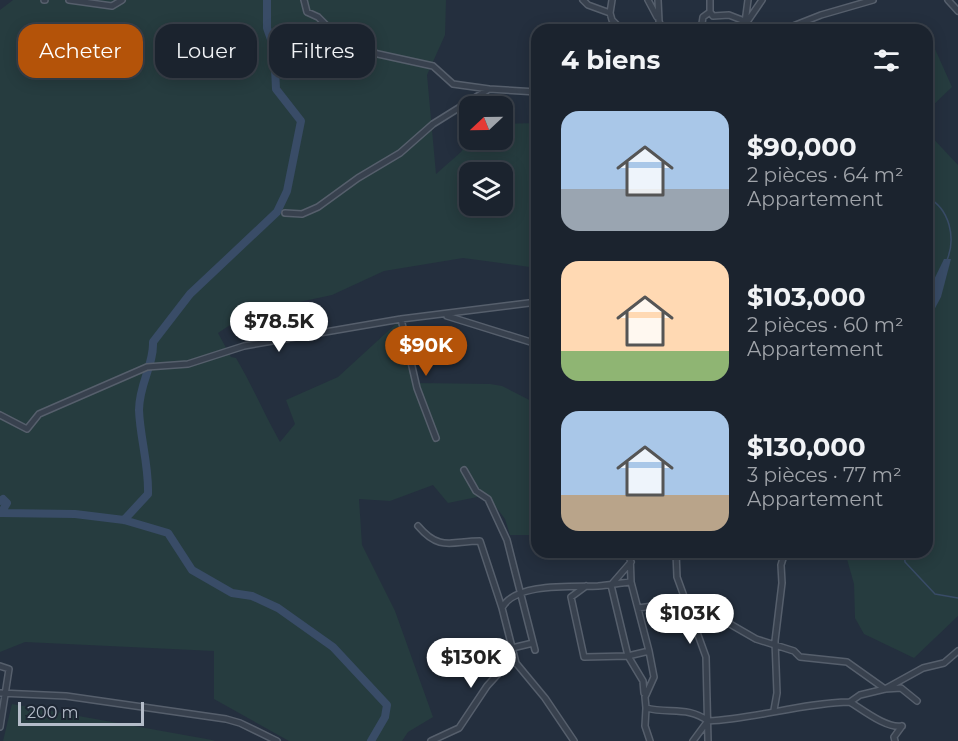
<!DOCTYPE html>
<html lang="fr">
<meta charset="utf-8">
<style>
:root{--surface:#1b232e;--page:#282f3a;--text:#f1f3f6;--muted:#a0a4aa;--line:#39404a;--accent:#b45309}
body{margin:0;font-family:Montserrat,sans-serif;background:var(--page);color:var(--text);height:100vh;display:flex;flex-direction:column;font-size:22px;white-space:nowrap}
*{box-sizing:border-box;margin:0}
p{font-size:20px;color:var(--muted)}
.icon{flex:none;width:33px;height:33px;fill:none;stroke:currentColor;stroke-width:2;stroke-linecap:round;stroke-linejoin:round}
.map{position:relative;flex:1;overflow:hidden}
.drawer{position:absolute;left:531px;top:24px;width:402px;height:534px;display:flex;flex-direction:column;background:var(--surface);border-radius:18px;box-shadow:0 3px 15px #0003,0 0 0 2px var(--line)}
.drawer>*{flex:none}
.banner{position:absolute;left:18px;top:24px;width:423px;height:54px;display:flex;gap:12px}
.needle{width:39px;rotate:248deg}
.fabs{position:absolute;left:459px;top:96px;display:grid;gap:12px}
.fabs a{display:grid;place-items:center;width:54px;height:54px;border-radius:12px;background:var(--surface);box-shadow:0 3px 15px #0003,0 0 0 2px var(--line);font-size:30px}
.scale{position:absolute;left:18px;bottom:15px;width:126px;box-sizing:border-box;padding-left:6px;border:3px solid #b4bcc9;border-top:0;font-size:16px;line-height:21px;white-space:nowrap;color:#b4bcc9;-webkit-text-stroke:4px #1d2633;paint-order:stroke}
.price{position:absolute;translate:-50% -51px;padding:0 14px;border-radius:21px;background:#fff;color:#222;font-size:20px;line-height:39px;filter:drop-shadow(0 2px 3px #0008)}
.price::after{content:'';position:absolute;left:50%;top:36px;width:18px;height:14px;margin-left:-9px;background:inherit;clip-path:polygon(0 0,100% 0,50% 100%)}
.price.active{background:var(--accent);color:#fff}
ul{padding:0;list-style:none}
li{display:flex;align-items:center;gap:18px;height:150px;padding:0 30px}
li span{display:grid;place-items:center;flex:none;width:168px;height:120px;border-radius:18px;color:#555}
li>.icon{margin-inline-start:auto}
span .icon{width:72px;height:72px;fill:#fffc;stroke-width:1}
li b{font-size:26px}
h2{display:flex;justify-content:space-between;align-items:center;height:72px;padding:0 30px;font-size:26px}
.pill{padding:0 21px;border-radius:18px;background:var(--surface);box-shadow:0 3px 15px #0003,0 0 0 2px var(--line);font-size:21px;line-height:54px}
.pill.active{background:var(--accent);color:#fff}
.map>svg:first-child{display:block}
.green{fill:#263c3f;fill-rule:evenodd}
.water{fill:#394c67}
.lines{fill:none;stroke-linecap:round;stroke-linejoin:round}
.stream{stroke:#394c67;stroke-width:1.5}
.river{stroke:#394c67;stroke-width:8}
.minor-casing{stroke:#565f6c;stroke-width:8}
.minor{stroke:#38414e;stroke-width:5}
</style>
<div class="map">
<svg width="958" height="741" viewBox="0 0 958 741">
<rect width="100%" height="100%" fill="#242f3e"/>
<path class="green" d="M13,0h433l-1,35 -18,40 9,99 25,-22 8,-13 33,1 1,-16 34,-1v145l-74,-10 -79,13 -52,24 -84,18 -30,20 13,24 5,1c16,27 28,56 44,84l15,-18 -9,-24 52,-23 60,-55 20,61 72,1 12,2 35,18v131h-27l-5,-16 -18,-24 -39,8 -15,-18 -43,16 -31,-2 3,46 33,66 38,106 -25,15 -6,9h-113l-75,-42v-48l-189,-9 -25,10v-642zM470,172h32v34h-32z
M935,49l17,38 -25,24v-57z
M927,132l31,33v451l-44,42 -50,-24 -9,-16 -1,-34 -9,-32h82z
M12,704l200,36 3,1h-212z"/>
<path class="water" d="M944,259h7l-10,38 -8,15 -6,-4v-14z"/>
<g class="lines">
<path class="stream" d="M927,197c23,12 29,41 20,63
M904,552l1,10 30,32 23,4"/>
<path class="river" d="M0,501l3,-2 4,4 -6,10 74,1 49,6 44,13 24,37 40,23 20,3 26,12 55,39 54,58 -2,12 -14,24
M124,520l24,-26c1,-29 -8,-56 -9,-84 0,-26 15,-45 14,-68l37,-48 87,-82 10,-21 14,-70 -25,-32 -2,-41 -7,-20v-28"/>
<defs>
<path id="minor" d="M44,0h1
M69,0l43,6 10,-6
M304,0l3,12 11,5 24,24 36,13 55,12 20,18 36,5
M583,0l5,5 22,8 2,7 10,10
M648,0l9,17
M658,0l1,21 3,9
M710,0v12l3,4 16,-1 18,7 15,-22
M948,0l10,11
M610,13l2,-13
M701,30l2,-13 7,-5
M744,30l4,-30
M783,30l38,-15 52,-15
M285,213l17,1 16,-7 40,-29 42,-25 33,-29 56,-35 48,3
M447,316l90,28
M401,319l16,69 19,50
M0,415l27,14 12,-15 108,-47 41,-3 56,-18 157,-27 136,-17
M464,470l12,21 12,8 19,41 28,110
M418,526c22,26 34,15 62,15l22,67
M630,552l1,30 18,69
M676,552l1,25 29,80 2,84
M631,562l-20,23 17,71 15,25 1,12
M586,586l-15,11 13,60 44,-1 21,-5 5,26 -9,20 1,11c23,6 42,-2 62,13 48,-2 93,-18 142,-19l10,-7 25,-6
M638,608l30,-4 19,1 18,11 25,8 26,15 38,12 6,6 47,5 38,27
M512,648l21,-5
M0,666l9,3 -9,58
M0,693l66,3 160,23 14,4 37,18
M917,701l-16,-13 -16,1 38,-21 21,-5 14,-12
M850,702c13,8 37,27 52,24
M646,708l-1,18 5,15
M774,710l3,-17 -2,-52 7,-58 -1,-18 4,-13
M431,741l28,-13 28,-42 21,-23h8
M574,741l-29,-43 -29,-35 -14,-55c13,-26 72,-21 96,-22 11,-1 22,-3 33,-4
M693,741l14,-19
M895,741l-1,-4 8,-11"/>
</defs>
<use href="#minor" class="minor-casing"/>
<use href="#minor" class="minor"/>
</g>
</svg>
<div class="fabs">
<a><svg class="needle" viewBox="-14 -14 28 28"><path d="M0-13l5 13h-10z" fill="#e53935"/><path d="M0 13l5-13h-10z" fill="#a0a4aa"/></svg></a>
<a><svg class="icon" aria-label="layers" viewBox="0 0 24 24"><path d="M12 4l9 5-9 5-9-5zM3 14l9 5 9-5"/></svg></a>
</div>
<div class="scale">200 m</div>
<b class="price" style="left:279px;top:353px">$78.5K</b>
<b class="price active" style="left:426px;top:377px">$90K</b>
<b class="price" style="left:690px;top:645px">$103K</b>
<b class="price" style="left:471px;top:689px">$130K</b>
<div class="banner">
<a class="pill active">Acheter</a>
<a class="pill">Louer</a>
<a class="pill">Filtres</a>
</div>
<section class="drawer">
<h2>4 biens<svg class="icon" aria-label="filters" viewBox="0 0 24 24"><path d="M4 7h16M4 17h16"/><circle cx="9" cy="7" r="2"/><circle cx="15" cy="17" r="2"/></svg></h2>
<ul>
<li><span style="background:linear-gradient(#a9c7e8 65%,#9aa5b1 0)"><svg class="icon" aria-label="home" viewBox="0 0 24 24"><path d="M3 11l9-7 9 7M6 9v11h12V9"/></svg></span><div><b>$90,000</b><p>2 pièces · 64 m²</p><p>Appartement</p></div></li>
<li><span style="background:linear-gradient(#ffd9b3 75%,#8fb573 0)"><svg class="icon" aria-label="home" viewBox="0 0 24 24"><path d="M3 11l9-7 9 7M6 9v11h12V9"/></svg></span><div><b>$103,000</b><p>2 pièces · 60 m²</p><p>Appartement</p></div></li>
<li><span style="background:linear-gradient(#a9c7e8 70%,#b9a48a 0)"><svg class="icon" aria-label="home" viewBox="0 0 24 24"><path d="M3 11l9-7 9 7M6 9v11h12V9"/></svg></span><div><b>$130,000</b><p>3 pièces · 77 m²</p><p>Appartement</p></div></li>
</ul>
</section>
</div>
